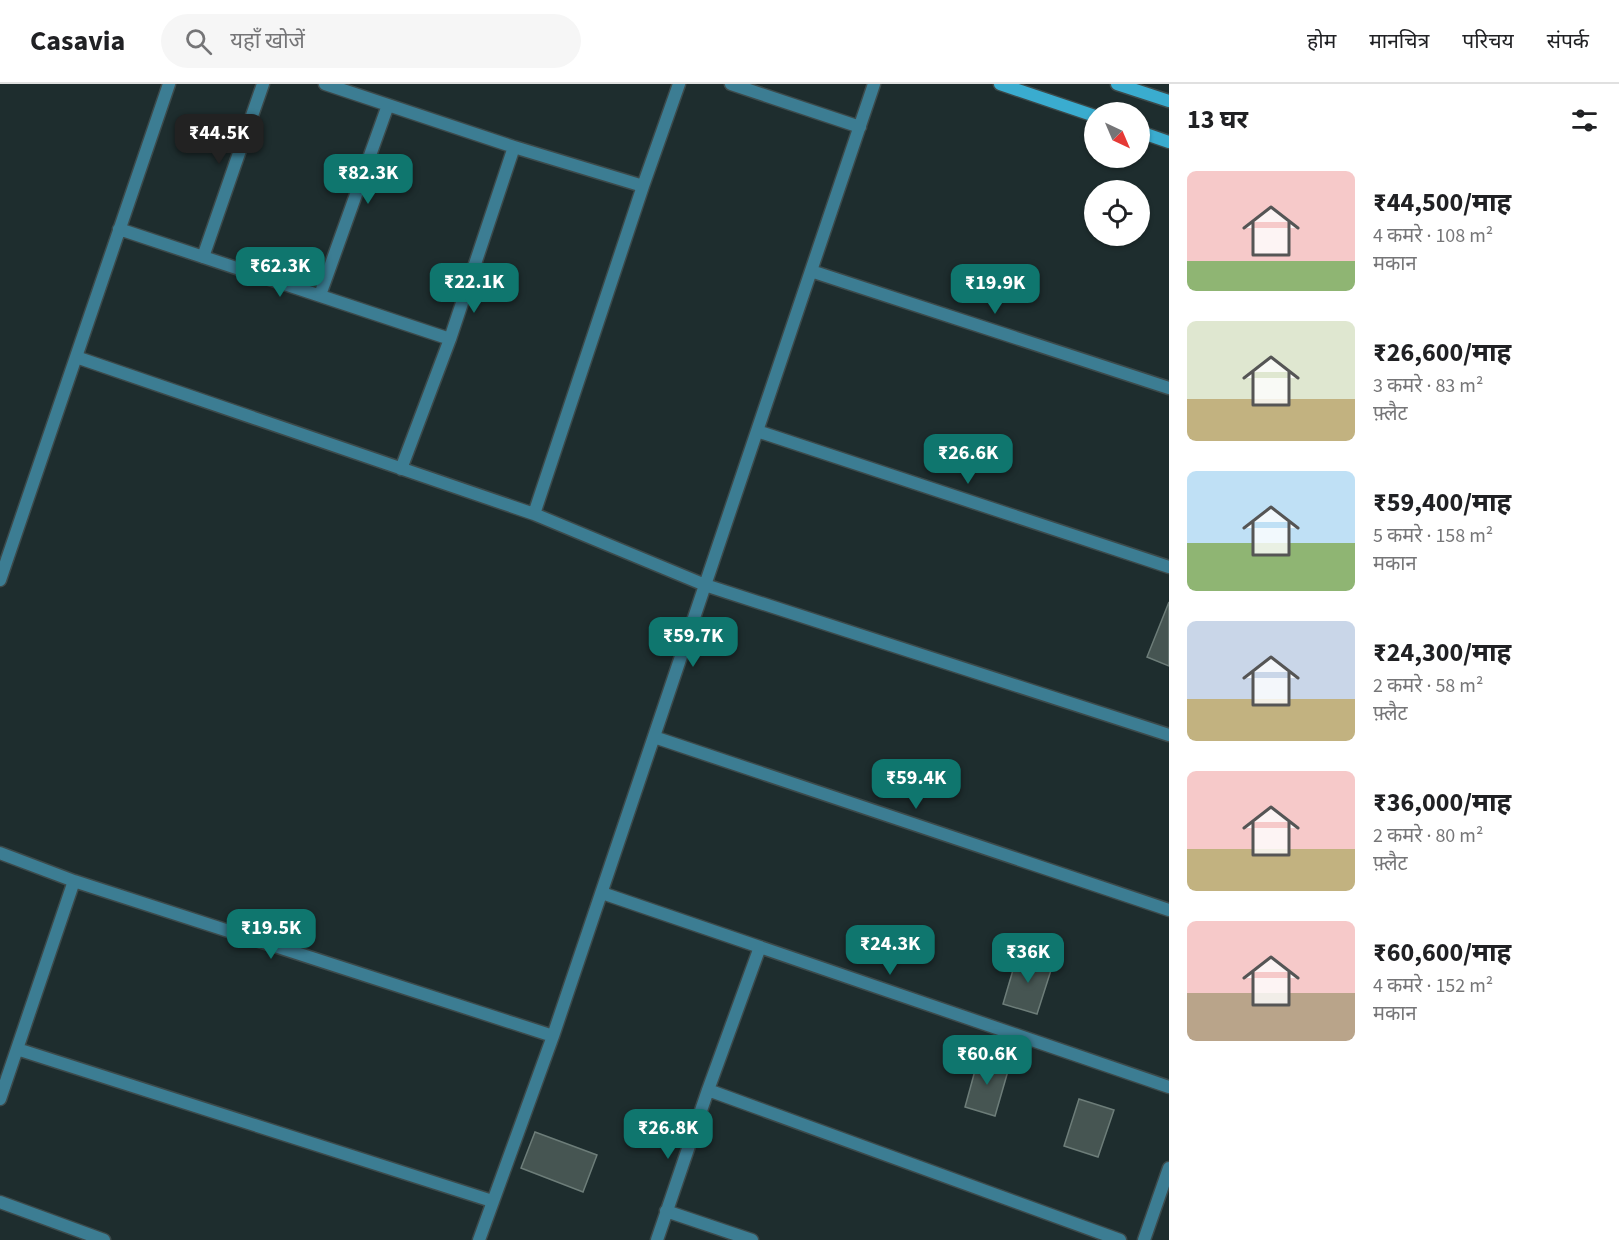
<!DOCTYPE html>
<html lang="hi">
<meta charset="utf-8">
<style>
:root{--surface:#fff;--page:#f6f6f6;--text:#202124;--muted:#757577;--line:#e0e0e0;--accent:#0f766e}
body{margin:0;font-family:"Source Sans 3","Noto Sans Devanagari",sans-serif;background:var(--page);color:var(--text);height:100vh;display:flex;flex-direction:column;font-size:22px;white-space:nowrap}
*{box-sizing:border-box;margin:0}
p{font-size:20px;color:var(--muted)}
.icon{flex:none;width:33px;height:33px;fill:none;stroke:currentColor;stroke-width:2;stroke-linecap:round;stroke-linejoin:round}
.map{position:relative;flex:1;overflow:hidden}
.side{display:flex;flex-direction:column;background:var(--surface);width:450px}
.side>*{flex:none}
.needle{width:39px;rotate:136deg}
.fabs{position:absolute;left:1084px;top:18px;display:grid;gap:12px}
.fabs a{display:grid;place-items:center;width:66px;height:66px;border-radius:50%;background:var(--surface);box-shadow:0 2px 4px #0004;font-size:30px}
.price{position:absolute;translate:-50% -51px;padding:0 14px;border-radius:12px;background:var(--accent);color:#fff;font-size:20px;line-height:39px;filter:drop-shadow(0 2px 3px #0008)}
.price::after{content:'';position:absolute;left:50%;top:36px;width:18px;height:14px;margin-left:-9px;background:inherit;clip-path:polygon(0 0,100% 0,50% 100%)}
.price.current{background:#222;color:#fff}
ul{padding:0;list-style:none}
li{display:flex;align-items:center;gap:18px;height:150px;padding:0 18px}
li span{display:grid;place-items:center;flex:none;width:168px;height:120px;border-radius:9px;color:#555}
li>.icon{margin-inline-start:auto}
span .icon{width:72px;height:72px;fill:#fffc;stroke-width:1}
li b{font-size:26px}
h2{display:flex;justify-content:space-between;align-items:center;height:72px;padding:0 18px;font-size:26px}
header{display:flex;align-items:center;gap:36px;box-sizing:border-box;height:84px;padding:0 30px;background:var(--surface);border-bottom:2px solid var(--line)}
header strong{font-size:28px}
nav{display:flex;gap:33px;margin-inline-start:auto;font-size:21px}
.search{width:420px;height:54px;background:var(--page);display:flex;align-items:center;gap:15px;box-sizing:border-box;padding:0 21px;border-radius:33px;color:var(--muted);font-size:22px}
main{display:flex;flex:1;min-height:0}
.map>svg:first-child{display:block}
.building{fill:#465552;stroke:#6d7d79;stroke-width:1.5}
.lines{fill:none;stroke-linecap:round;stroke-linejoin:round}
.street-casing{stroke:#3c4a4b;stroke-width:15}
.secondary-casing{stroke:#3c4a4b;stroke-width:15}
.street{stroke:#3c7d93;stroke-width:12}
.secondary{stroke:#3aaccf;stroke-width:12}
</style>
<header>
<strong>Casavia</strong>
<div class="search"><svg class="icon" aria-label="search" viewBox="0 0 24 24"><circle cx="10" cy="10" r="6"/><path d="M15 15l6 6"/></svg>यहाँ खोजें</div>
<nav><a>होम</a><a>मानचित्र</a><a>परिचय</a><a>संपर्क</a></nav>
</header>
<main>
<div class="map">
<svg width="1169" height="1156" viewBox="0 0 1169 1156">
<rect width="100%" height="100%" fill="#1e2d2e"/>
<path class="building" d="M1169,518v64l-22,-9z
M1018,869l35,11 -16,50 -34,-10z
M979,972l31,8 -15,52 -30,-9z
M1079,1015l35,11 -16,47 -34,-11z
M535,1048l62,23 -14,37 -62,-24z"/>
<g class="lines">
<defs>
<path id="street" d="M325,0l189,63 129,39 -109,328
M731,0l129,43
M643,102l36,-102
M119,145l331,110
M203,173l60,-173
M811,187l358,117
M320,211l68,-190
M76,273l458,157 171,71 464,150
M757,347l412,136
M401,385l49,-130 64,-192
M0,496l169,-496
M654,653l515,173
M0,769l74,28 479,155
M602,809l567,194
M760,863l-52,143 412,150
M17,965l475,152
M0,1015l74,-218
M0,1118l104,38
M666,1127l86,29
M479,1156l74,-204 321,-952
M657,1156l51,-150
M1144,1156l25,-72"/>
<path id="secondary" d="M1000,0l95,32
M1117,0l52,17
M1140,48l29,10"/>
</defs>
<use href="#street" class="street-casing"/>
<use href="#secondary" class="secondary-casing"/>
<use href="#street" class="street"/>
<use href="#secondary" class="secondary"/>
</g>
</svg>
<div class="fabs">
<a><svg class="needle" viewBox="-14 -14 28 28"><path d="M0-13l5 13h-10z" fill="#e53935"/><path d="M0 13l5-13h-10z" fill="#757577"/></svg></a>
<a><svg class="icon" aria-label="locate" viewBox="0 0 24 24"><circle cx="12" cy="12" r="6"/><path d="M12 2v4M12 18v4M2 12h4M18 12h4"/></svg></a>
</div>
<b class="price current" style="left:219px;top:81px">₹44.5K</b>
<b class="price" style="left:368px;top:121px">₹82.3K</b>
<b class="price" style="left:280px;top:214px">₹62.3K</b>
<b class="price" style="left:474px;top:230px">₹22.1K</b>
<b class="price" style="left:995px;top:231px">₹19.9K</b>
<b class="price" style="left:968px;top:401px">₹26.6K</b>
<b class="price" style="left:693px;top:584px">₹59.7K</b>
<b class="price" style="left:916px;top:726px">₹59.4K</b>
<b class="price" style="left:271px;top:876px">₹19.5K</b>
<b class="price" style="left:890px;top:892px">₹24.3K</b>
<b class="price" style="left:1028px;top:900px">₹36K</b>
<b class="price" style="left:987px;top:1002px">₹60.6K</b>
<b class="price" style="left:668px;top:1076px">₹26.8K</b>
</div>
<section class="side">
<h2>13 घर<svg class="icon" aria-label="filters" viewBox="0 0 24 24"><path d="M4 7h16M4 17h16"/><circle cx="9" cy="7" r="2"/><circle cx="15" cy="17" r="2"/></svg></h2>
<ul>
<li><span style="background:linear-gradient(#f6c9c9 75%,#8fb573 0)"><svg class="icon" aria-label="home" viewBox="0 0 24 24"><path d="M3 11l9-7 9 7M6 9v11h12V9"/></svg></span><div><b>₹44,500/माह</b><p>4 कमरे · 108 m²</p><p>मकान</p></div></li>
<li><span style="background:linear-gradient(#dfe7d0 65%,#c2b280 0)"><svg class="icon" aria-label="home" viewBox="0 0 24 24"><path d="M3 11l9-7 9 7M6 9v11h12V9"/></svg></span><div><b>₹26,600/माह</b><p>3 कमरे · 83 m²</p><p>फ़्लैट</p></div></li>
<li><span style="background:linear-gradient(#bfe0f5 60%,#8fb573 0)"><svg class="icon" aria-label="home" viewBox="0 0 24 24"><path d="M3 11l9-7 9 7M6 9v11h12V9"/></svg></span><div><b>₹59,400/माह</b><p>5 कमरे · 158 m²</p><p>मकान</p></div></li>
<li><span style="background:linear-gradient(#c9d6e8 65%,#c2b280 0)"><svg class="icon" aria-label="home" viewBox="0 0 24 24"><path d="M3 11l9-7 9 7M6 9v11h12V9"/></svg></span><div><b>₹24,300/माह</b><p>2 कमरे · 58 m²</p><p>फ़्लैट</p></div></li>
<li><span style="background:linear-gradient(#f6c9c9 65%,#c2b280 0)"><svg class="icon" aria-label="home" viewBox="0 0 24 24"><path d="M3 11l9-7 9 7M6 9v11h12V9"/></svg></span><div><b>₹36,000/माह</b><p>2 कमरे · 80 m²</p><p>फ़्लैट</p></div></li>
<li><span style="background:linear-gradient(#f6c9c9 60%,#b9a48a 0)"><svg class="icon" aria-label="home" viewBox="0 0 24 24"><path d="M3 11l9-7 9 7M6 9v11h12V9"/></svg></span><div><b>₹60,600/माह</b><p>4 कमरे · 152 m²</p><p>मकान</p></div></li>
</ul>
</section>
</main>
